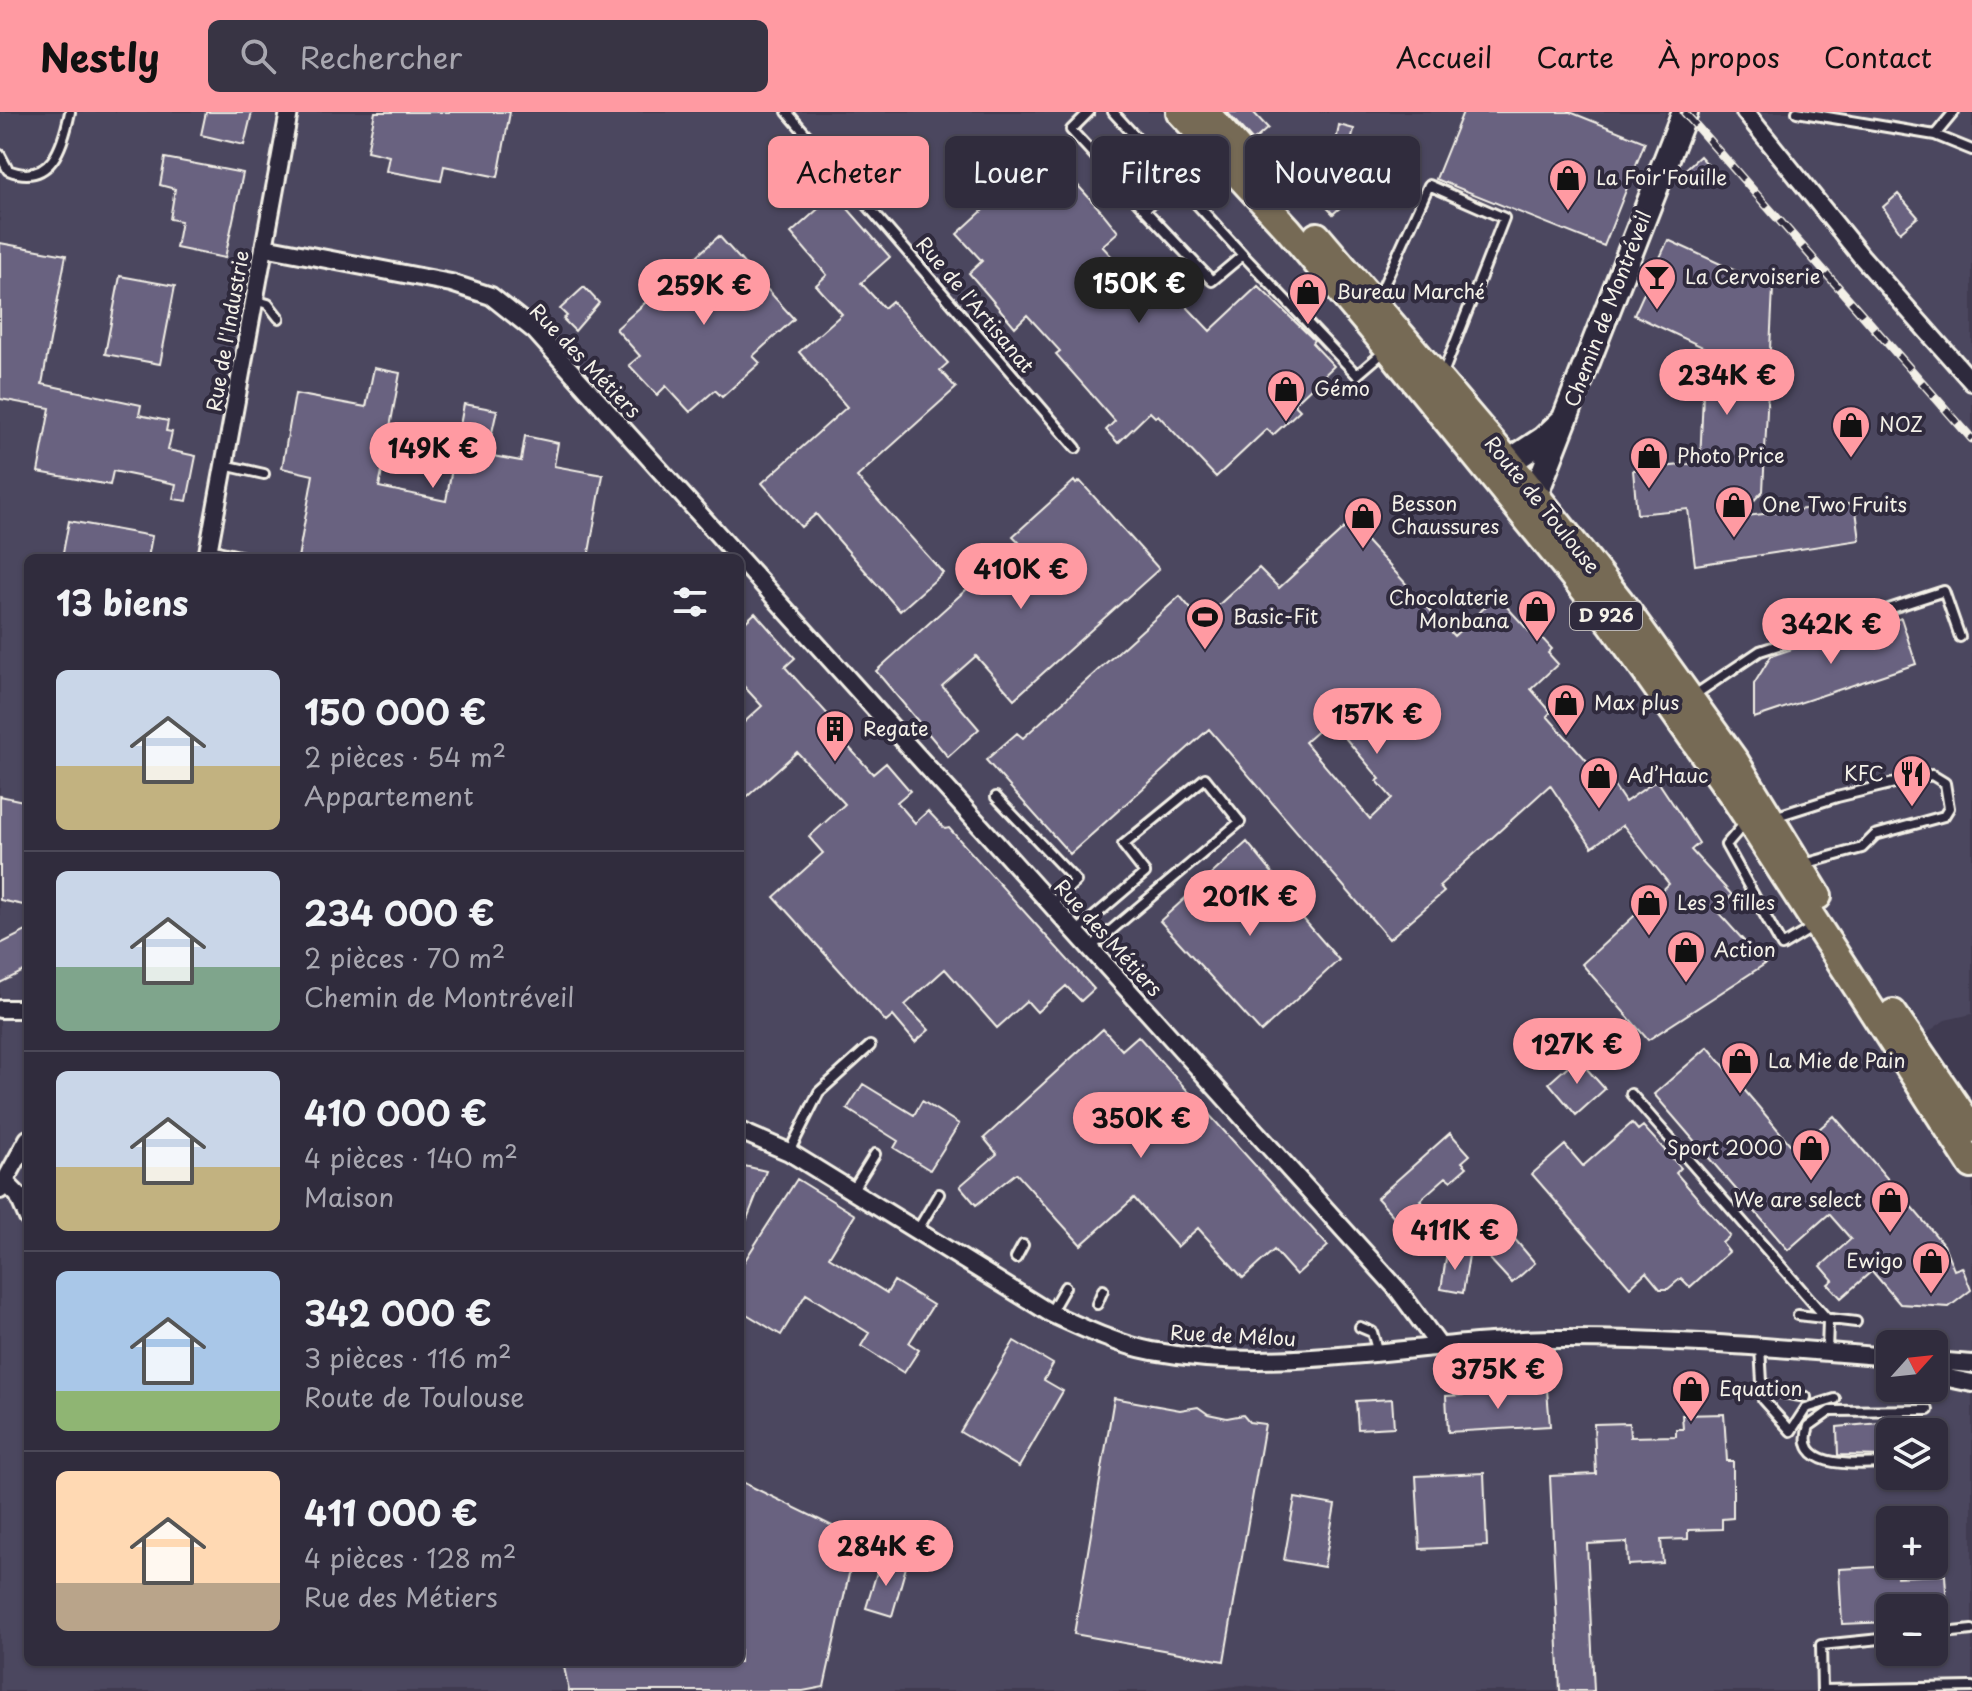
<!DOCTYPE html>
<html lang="fr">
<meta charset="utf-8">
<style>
:root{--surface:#302c3d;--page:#383444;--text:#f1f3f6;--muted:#a8a7b0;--line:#4b4857;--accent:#ff9aa2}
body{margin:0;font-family:"Playpen Sans",sans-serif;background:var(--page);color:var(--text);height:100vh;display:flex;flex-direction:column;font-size:30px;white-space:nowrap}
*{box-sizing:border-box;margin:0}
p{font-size:26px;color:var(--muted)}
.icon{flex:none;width:44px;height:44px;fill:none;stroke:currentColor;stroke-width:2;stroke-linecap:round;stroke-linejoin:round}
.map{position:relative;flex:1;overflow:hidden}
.details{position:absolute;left:24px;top:442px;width:720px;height:1112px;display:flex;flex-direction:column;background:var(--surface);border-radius:12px;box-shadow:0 2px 6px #0004,0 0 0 2px var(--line)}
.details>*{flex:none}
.top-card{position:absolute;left:768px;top:24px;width:760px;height:72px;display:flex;gap:16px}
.needle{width:52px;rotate:63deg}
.tools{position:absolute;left:1876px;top:1218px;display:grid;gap:16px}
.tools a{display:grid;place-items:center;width:72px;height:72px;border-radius:12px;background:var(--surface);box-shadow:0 2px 6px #0004,0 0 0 2px var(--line);font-size:40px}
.price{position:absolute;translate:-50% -68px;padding:0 18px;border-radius:28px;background:var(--accent);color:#111;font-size:26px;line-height:52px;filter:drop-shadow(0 2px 4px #0008)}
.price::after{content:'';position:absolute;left:50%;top:48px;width:24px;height:18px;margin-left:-12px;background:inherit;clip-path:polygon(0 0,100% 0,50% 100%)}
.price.current{background:#222;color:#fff}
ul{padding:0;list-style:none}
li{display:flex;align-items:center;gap:24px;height:200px;padding:0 32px}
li+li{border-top:2px solid var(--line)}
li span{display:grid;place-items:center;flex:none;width:224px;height:160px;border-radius:12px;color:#555}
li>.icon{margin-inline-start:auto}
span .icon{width:96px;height:96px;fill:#fffc;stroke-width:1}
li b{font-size:34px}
h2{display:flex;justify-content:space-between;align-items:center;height:96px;padding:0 32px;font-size:34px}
.chip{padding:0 28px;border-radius:12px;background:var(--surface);box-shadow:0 2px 6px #0004,0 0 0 2px var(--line);font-size:28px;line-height:72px}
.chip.current{background:var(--accent);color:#111}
header{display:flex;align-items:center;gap:48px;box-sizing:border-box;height:112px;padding:0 40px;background:var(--accent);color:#111}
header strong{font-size:38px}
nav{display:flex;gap:44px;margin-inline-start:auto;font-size:28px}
.search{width:560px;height:72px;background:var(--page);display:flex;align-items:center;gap:20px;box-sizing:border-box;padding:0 28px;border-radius:12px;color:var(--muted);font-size:30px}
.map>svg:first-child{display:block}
.built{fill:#4c475f;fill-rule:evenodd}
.building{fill:#696280;stroke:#f4f1e8;stroke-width:2;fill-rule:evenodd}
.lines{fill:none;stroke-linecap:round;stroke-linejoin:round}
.lane-casing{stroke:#f4f1e8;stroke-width:14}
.street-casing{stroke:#f4f1e8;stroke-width:22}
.secondary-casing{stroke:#f4f1e8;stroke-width:30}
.primary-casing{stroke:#f4f1e8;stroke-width:32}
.lane{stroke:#2f2a3d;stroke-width:8}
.street{stroke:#2f2a3d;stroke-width:16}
.secondary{stroke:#2f2a3d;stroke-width:24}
.primary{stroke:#766a54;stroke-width:26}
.rail-casing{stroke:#f4f1e8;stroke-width:9}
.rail{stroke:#2f2a3d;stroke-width:6;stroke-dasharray:18;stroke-linecap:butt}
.labels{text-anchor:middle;stroke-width:8;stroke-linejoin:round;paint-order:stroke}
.shield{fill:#2f2a3d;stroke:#b9b5b5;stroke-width:2}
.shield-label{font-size:18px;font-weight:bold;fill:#f4f1e8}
.poi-label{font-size:20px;fill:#f4f1e8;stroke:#2f2a3d;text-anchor:start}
.street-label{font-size:20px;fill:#f4f1e8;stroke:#2f2a3d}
</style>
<header>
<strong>Nestly</strong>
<div class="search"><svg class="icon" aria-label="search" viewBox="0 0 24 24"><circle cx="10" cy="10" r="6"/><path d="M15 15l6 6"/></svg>Rechercher</div>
<nav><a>Accueil</a><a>Carte</a><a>À propos</a><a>Contact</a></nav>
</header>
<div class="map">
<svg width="1972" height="1579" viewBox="0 0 1972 1579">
<rect width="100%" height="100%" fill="#403b51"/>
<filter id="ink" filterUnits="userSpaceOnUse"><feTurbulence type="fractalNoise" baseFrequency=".0125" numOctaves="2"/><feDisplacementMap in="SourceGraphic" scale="16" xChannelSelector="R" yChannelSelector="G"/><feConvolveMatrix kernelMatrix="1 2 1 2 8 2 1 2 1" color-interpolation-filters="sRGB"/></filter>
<g filter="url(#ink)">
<path class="built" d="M0,0h1666l-2,5 24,21 13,-26h271v902l-27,6 -22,16 49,70v585h-675l-55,-6 -42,6h-1200zM28,446h712v1104h-712zM1890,1232h44v44h-44zM1890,1320h44v44h-44zM1890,1408h44v44h-44zM1890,1496h44v44h-44z"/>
<path class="building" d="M206,0h46l-8,33 -43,-10z
M375,0h135l-12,65 -54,-11 -3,15 -55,-10 3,-15 -22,-5z
M1227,0h26l15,16 -15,13z
M1463,0h107l75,30 -41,104 -168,-67z
M1339,13l15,4 -5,23 -14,-4z
M1306,29l48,54 -21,19 -49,-53z
M1700,44l10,11 -20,18 -10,-11z
M165,46l78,15 -18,85 -49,-10 5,-27 -11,-2 5,-30 -15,-4z
M1039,47l25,27 8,-7 30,33 16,20 -16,14 33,36 15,-14 60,63 48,-45 56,54 -2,3 22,23 -40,38 6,6 -27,25 -6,-6 -51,48 -58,-62 -3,2 -5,-5 -32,31 -12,-13 9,-9 -59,-67 4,-3 -33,-36 -12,12 -46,-54 13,-12 -25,-27z
M835,82l55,63 -29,26 23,25 8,-7 56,62 -8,7 16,18 -99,89 86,96 -43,38 -84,-97 -15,13 -39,-44 85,-76 -48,-55 43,-38 -26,-29 11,-10 -36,-42z
M1898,82l20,23 -18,15 -17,-25z
M719,124l75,83 -41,37 7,7 -38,34 -7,-7 -25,22 -24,-26 -9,9 -28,-30 11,-9 -24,-27z
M1668,128l105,48 -10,203 -25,26 117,-14 5,37 -165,25 -7,-56 -51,5 -4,-44 67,-7 5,-115 -71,-33z
M0,131l66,12 -24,129 99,21 -2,10 29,6 -2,10 6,1 -4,18 28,6 -9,45 -14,-2 3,-15 -63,-13 -3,14 -72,-13 12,-64 -50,-9z
M120,164l55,10 -15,78 -55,-10z
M584,175l15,16 -24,28 -12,-12 4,-3 -7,-7z
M374,256l26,5 -21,114 67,14 18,-97 33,6 -10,45 34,6 4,-25 33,7 -4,23 49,9 -15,83h-290l15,-83 -31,-7 13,-74 71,13z
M1074,369l2,3 4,-3 79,88 -145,130 -38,-43 -34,30 37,43 -31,28 -72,-86 143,-129 -6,-6z
M69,409l83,15 -4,22h-86z
M1350,411l104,113 43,-40 40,44 4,-3 11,12 -4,4 10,11 -27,25 20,23 -4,4 49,55 5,-5 24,36 32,-22 42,63 -8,7 41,45 -16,15 49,54 -117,76 -66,-76 87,-80 -46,-59 -31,22 -42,-62 -111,101 5,6 -55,47 -180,-210 -139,125 -84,-94 31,-27 6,5 157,-142 21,25 58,-53 20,20zM1330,608l50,59 -3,2 15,17 -22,21 -65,-77z
M755,501l40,45 -10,9 47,52 -4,5 45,50 13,-11 24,28 -13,11 18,21 13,-12 17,18 4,-1 145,161 -13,12 -15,-15 -29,26 -10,-11 -30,27 -52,-59 -40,36 24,25 -14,12 -22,-26 -7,6 -112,-125 49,-44 -14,-16 36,-33 -48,-52 -57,51v-77l22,-20 -22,-24v-55z
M1901,506l15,46 -162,54v-34l17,-28 99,-33 2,6z
M0,684l28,6v104l-28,-6z
M1247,730l39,48 -5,3 58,67 -78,72 -101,-111z
M28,818v39l-28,14v-39z
M1103,917l19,21 16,-14 190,210 -32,29 -22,-25 -31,28 -45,-50 -21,19 -43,-49 -53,47 -65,-72 -40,32 -16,-19 37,-32 -13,-16z
M1708,935l87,103 39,-34 110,129 10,25 8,-3 9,23 -22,17 -49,-3 -28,-33 -31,27 -13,-14 5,-4 -12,-14 30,-27 -22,-25 -41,36 -134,-156z
M1577,946l28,31 -29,26 -27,-32z
M863,972l51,31 8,-14 37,23 -29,46 -36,-22 4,-7 -51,-32z
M1632,1011l6,7 5,-4 38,42 -5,5 54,63 -8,7 7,9 -39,35 -9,-9 -13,11h-8l-14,-17 -16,15 -98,-113 33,-29 18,21z
M1450,1021l20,22 -8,7 5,5 -16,14 -5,-4 -26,23 20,23 -22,20 -41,-45z
M740,1053l26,6 -25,63 -1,-1z
M797,1067l58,36 -26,42 58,36 7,-12 39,24 -24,38 10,7 -15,23 -43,-27 8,-13 -63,-39 -25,41 -41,-25v-42z
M1513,1125l22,26 -23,20 -23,-25z
M1447,1140l22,3 -6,38 -22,-4z
M1014,1229l39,23 -9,16 19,11 -44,76 -59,-35z
M1547,1278l3,36 -102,6 -2,-36z
M1114,1286l66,12 18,-3 10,7 19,4 16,-3 6,7 16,2 -41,237 -150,-27z
M1392,1287l2,28 -36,2 -2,-28z
M1724,1302l3,47h6v57l-11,1v10l-34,1v9l-27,1 2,23 -35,2 -1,-23 -40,2 7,147h-34l-10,-215 46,-2 -2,-50 35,-1 1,14 46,-1v-7h7l-1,-14z
M1890,1310v34l-52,-1 -1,-28z
M1484,1361l3,73 -67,3 -4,-73z
M740,1369l117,57 -33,149 -21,4h-234l-6,-29h177z
M1295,1386l40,7 -11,62 -40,-7z
M881,1447l25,8 -14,49 -26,-8z
M1896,1454l1,11 48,-2 2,33h-57v14l-48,2 -3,-55z"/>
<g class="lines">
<defs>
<path id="lane" d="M787,0l289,336
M1089,0l-18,18 74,80 63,-61
M1113,0l130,143
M1797,0l138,23 37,15
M1935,23l19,-23
M0,43l8,15c43,17 55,-24 62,-58
M1145,98l67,71 31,-26 114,120 29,-25
M254,188l14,4 11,14
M1377,188l52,-115 75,33 -62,158
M224,353l40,9
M209,437l39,9
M1693,584l67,-45 184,-60 16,46
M996,685l80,84 -25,24
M1774,705l63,-20 86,-21 9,-1 13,8 4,25 -5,8 -69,19 -13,13 -58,16
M1744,712l-18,21 56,101 33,-20
M1076,820l69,-59 -22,-28 82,-67 35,44 -150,126
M1631,982l197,226 -1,32
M789,1040l30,-60 51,-46
M852,1079l23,-37
M917,1119l22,-37
M1016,1146l7,-13
M1097,1192l6,-14
M1050,1201l15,-26
M1798,1203l58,7
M1360,1215l12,5 6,21
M1760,1235l3,53 28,31 15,-23 29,-9
M1762,1270l16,10 28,5
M1890,1351c-23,0 -98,10 -81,-37l21,-15 98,-1
M1934,1522l38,-4
M1822,1578l150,-3
M1822,1579l-1,-46 69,-7"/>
<path id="street" d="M1745,0l116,144 111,126
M264,135l187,36 40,13 44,35 204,227
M207,446l82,-446
M740,447l659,732 41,56
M0,897h28
M740,1019l49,21 261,161c33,15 66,31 102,38 134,25 265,-10 399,-12 114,-1 226,9 339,18
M5,1070l13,13 10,23
M0,1078l28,-51
M1934,1249l38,3
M1934,1263l38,8"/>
<path id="secondary" d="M1509,350l35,-23 18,-17
M1535,383l150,-383"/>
<path id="primary" d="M1180,0l108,117 100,119 224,276 122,173 238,368
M1205,0l38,42
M1317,124l192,226 111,139 115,160 83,135
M1893,901l79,116"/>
</defs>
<use href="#lane" class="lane-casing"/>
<use href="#street" class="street-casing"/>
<use href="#secondary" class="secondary-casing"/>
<use href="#primary" class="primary-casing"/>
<use href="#lane" class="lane"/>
<use href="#street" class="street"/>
<use href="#secondary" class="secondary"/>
<use href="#primary" class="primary"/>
<defs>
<path id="rail" d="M1684,0l288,327"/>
</defs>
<use href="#rail" class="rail-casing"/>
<use href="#rail" class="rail"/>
</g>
</g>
<defs>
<symbol id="shop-pin" viewBox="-11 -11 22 30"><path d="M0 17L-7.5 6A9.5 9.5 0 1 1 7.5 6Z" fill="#ff9aa2" stroke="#2f2a3d"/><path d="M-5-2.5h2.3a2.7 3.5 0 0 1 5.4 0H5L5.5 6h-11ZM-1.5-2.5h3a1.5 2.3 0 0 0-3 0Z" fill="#111"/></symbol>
<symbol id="bar-pin" viewBox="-11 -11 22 30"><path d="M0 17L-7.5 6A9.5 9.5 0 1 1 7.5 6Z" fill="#ff9aa2" stroke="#2f2a3d"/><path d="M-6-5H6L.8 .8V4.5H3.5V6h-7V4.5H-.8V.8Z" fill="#111"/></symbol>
<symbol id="stadium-pin" viewBox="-11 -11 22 30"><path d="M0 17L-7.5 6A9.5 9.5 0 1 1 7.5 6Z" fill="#ff9aa2" stroke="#2f2a3d"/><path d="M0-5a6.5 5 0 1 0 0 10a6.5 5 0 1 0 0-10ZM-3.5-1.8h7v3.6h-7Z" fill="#111"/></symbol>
<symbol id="building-pin" viewBox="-11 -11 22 30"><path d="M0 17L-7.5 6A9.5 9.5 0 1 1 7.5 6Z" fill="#ff9aa2" stroke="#2f2a3d"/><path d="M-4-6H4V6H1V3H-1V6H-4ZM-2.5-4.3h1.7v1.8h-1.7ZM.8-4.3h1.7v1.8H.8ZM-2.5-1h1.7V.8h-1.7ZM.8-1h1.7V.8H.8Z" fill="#111"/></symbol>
<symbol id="restaurant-pin" viewBox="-11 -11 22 30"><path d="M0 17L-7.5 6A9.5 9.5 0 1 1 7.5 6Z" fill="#ff9aa2" stroke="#2f2a3d"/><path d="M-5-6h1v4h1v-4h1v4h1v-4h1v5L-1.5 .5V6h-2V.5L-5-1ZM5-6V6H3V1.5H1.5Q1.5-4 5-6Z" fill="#111"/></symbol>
</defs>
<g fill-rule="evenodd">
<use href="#shop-pin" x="1546" y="44" width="44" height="60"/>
<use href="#bar-pin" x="1635" y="143" width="44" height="60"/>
<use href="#shop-pin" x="1286" y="158" width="44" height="60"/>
<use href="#shop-pin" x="1264" y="255" width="44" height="60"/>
<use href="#shop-pin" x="1829" y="291" width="44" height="60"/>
<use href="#shop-pin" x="1627" y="322" width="44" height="60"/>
<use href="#shop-pin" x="1712" y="371" width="44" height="60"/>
<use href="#shop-pin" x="1341" y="382" width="44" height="60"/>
<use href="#shop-pin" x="1515" y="475" width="44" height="60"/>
<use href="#stadium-pin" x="1183" y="483" width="44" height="60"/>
<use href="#shop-pin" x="1544" y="569" width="44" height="60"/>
<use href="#building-pin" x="813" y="595" width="44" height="60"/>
<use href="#restaurant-pin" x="1890" y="640" width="44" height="60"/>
<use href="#shop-pin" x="1577" y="642" width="44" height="60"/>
<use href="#shop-pin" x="1627" y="769" width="44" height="60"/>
<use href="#shop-pin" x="1664" y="816" width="44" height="60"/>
<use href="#shop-pin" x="1718" y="927" width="44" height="60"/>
<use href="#shop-pin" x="1789" y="1014" width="44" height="60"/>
<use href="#shop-pin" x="1868" y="1066" width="44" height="60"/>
<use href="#shop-pin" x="1909" y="1127" width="44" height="60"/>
<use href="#shop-pin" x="1669" y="1255" width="44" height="60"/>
</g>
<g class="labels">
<rect class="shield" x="1570" y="490" width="72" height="28" rx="6"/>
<g class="shield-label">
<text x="1606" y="510">D 926</text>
</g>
<g class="poi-label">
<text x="1596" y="73">La Foir'Fouille</text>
<text x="1685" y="172">La Cervoiserie</text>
<text x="1336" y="187">Bureau Marché</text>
<text x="1314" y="284">Gémo</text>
<text x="1879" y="320">NOZ</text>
<text x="1677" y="351">Photo Price</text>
<text x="1391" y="399">Besson<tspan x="1391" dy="23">Chaussures</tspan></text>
<text x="1762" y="400">One Two Fruits</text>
<text x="1509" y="493" text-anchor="end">Chocolaterie<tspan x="1509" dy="23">Monbana</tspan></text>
<text x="1233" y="512">Basic-Fit</text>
<text x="1594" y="598">Max plus</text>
<text x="863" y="624">Regate</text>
<text x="1884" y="669" text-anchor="end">KFC</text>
<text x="1627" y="671">Ad’Hauc</text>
<text x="1677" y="798">Les 3 filles</text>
<text x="1714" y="845">Action</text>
<text x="1768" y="956">La Mie de Pain</text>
<text x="1783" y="1043" text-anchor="end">Sport 2000</text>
<text x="1862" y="1095" text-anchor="end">We are select</text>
<text x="1903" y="1156" text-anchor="end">Ewigo</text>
<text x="1719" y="1284">Equation</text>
</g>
<g class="street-label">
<text transform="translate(975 193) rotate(50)" y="7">Rue de l'Artisanat</text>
<text transform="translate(1608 197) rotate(-69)" y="7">Chemin de Montréveil</text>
<text transform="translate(228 219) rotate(-80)" y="7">Rue de l'Industrie</text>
<text transform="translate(585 249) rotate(46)" y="7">Rue des Métiers</text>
<text transform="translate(1542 393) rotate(51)" y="7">Route de Toulouse</text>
<text transform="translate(1108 826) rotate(48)" y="7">Rue des Métiers</text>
<text transform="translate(1233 1224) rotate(3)" y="7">Rue de Mélou</text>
</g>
</g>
</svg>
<div class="tools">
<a><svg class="needle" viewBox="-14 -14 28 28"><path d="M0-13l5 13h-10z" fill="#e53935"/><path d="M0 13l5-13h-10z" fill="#a8a7b0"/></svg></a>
<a><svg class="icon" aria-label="layers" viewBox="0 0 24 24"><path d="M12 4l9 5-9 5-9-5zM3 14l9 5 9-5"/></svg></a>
<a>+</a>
<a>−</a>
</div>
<b class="price current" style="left:1139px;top:213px">150K €</b>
<b class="price" style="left:704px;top:215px">259K €</b>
<b class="price" style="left:1727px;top:305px">234K €</b>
<b class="price" style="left:433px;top:378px">149K €</b>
<b class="price" style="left:1021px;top:499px">410K €</b>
<b class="price" style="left:1831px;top:554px">342K €</b>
<b class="price" style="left:1377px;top:644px">157K €</b>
<b class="price" style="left:1250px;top:826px">201K €</b>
<b class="price" style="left:1577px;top:974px">127K €</b>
<b class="price" style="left:1141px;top:1048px">350K €</b>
<b class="price" style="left:1455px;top:1160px">411K €</b>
<b class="price" style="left:1498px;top:1299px">375K €</b>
<b class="price" style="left:886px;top:1476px">284K €</b>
<div class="top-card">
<a class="chip current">Acheter</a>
<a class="chip">Louer</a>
<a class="chip">Filtres</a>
<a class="chip">Nouveau</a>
</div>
<section class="details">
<h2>13 biens<svg class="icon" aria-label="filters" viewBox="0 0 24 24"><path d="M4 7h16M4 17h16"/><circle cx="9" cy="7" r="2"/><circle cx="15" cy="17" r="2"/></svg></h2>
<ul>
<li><span style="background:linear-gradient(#c9d6e8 60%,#c2b280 0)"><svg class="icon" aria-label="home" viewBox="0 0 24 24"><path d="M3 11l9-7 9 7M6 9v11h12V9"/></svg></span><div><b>150 000 €</b><p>2 pièces · 54 m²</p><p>Appartement</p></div></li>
<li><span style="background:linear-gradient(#c9d6e8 60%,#7fa58c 0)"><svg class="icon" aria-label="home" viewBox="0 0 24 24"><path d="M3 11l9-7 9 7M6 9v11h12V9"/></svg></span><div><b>234 000 €</b><p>2 pièces · 70 m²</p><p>Chemin de Montréveil</p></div></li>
<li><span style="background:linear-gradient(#c9d6e8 60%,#c2b280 0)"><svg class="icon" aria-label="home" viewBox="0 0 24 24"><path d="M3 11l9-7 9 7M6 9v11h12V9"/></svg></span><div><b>410 000 €</b><p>4 pièces · 140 m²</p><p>Maison</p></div></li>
<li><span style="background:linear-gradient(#a9c7e8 75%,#8fb573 0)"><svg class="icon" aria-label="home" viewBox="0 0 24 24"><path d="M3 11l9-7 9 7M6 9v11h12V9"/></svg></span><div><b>342 000 €</b><p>3 pièces · 116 m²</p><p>Route de Toulouse</p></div></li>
<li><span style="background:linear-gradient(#ffd9b3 70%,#b9a48a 0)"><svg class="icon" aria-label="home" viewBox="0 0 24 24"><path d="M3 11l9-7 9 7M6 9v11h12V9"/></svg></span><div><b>411 000 €</b><p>4 pièces · 128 m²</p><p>Rue des Métiers</p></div></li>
</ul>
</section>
</div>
